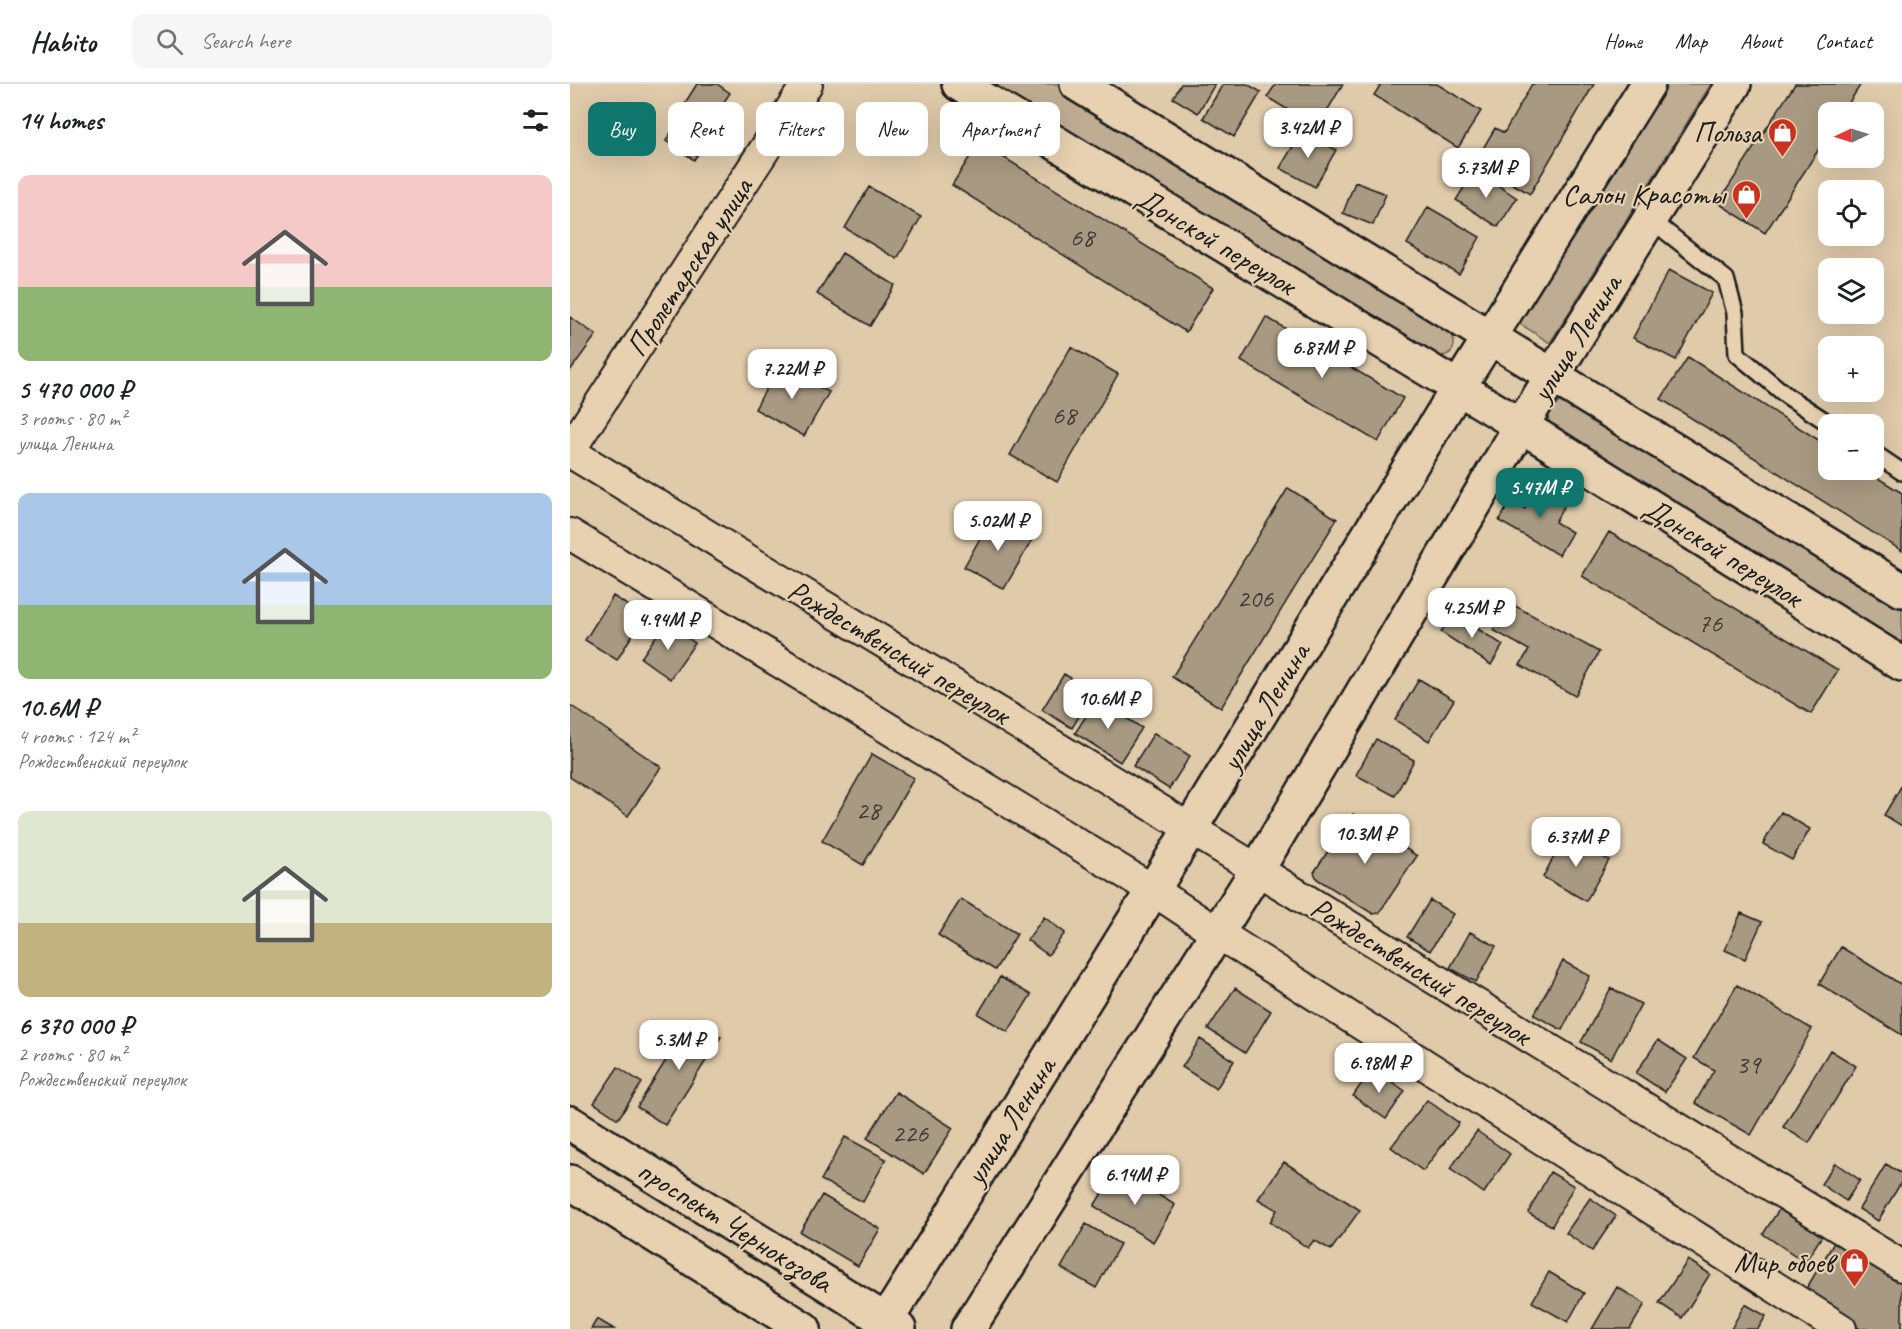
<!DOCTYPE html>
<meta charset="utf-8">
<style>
:root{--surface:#fff;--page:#f6f6f6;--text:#202124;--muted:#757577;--line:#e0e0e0;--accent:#0f766e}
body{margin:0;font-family:Caveat,sans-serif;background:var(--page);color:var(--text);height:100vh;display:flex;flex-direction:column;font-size:22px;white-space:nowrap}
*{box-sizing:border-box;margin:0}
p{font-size:20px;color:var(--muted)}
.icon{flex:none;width:33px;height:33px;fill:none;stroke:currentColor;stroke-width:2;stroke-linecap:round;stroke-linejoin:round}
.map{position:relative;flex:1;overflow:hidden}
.side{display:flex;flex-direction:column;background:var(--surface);width:570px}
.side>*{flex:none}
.banner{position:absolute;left:18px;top:18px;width:570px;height:54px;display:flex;gap:12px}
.needle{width:39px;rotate:266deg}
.fabs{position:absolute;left:1248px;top:18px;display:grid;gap:12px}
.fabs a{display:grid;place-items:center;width:66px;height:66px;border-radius:12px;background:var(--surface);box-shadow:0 6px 24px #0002;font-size:30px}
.price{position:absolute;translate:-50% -51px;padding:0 14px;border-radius:12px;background:#fff;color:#222;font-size:20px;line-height:39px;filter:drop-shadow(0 2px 3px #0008)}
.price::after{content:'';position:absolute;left:50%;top:36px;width:18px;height:14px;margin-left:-9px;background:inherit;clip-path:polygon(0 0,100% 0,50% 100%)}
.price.current{background:var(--accent);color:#fff}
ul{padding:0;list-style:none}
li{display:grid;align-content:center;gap:12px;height:318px;padding:0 18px}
li span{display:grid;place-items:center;height:186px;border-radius:12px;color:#555}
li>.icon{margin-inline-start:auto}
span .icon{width:108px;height:108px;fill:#fffc;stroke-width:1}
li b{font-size:26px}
h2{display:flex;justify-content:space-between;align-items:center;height:72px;padding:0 18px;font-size:26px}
.chip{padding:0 21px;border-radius:12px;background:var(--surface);box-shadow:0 6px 24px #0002;font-size:21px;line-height:54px}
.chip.current{background:var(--accent);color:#fff}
header{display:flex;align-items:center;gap:36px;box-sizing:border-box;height:84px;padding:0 30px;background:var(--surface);border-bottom:2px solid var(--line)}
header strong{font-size:28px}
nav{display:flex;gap:33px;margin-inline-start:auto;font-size:21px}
.search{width:420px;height:54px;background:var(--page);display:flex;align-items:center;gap:15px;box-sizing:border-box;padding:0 21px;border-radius:12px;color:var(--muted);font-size:22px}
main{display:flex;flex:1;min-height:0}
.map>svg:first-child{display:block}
.green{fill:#bfad93;stroke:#6e6458;stroke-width:1.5}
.building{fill:#a89982;stroke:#1c1c1c;stroke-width:1.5}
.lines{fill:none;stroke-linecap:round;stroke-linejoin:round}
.service-casing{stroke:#1c1c1c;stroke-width:20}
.minor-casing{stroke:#1c1c1c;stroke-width:34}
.tertiary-casing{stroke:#1c1c1c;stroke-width:38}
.secondary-casing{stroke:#1c1c1c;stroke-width:38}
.service{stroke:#e7d1b0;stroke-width:15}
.minor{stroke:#e7d1b0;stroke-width:30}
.tertiary{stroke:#e7d1b0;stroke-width:33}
.secondary{stroke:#e7d1b0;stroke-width:33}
.labels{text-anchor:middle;stroke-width:4.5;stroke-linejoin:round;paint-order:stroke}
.number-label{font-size:27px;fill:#3f3b36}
.poi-label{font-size:30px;fill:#1c1c1c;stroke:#e7d1b0;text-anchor:end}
.street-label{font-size:30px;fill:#1c1c1c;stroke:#e7d1b0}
</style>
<header>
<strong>Habito</strong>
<div class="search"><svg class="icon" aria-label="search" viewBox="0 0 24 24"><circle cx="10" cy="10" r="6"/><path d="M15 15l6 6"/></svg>Search here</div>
<nav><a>Home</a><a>Map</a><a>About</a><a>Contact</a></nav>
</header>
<main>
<section class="side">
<h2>14 homes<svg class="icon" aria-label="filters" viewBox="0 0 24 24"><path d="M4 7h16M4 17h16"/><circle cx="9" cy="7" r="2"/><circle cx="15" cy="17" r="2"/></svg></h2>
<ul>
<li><span style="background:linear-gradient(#f6c9c9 60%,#8fb573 0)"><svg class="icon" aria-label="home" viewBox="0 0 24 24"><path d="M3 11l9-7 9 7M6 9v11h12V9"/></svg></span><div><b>5 470 000 ₽</b><p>3 rooms · 80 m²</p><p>улица Ленина</p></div></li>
<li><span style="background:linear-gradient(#a9c7e8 60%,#8fb573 0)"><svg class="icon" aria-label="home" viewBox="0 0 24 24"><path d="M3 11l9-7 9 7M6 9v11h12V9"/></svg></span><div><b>10.6M ₽</b><p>4 rooms · 124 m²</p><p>Рождественский переулок</p></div></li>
<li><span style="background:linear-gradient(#dfe7d0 60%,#c2b280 0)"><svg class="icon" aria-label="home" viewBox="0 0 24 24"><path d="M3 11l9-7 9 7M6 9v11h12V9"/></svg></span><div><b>6 370 000 ₽</b><p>2 rooms · 80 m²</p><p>Рождественский переулок</p></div></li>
</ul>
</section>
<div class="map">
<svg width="1332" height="1245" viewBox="0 0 1332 1245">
<rect width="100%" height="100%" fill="#dfcaaa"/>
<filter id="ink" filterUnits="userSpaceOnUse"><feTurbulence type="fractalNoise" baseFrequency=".0167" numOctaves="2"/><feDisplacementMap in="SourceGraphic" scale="12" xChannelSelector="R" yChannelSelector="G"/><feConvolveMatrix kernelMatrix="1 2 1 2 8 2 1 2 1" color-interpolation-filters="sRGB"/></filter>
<g filter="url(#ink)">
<path class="green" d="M413,0h78l386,240c12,20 10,35 -17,32z
M1094,0h47l-161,259 -36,-23z
M991,317l19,2 322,201v42l-353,-222 -1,-13z"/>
<path class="building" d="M127,0h20l13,9 -21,31 -26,-18z
M611,0h34l-17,29 -25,-15z
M653,0h24l14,8 -27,45 -31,-19z
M706,0h67l-26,44 -50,-31z
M811,0h56l44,27 -23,37 -84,-53z
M962,0h62l-64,110 -55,-32 20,-34 9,5z
M1225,0h66l-18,28h-15v23l-63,98 -47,-30z
M108,37l29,20 -13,19 -28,-19z
M732,47l34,19 -21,37 -35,-19z
M409,58l234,146 -27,44 -234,-147z
M905,86l42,28 -19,29 -42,-27z
M785,98l31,12 -13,31 -30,-12z
M299,103l52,30 -24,42 -52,-31z
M858,123l52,30 -21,37 -52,-30z
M272,169l53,32 -25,41 -53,-32z
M1099,186l43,23 -36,67 -43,-22z
M0,233l26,18 -26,36z
M696,233l137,81 -25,44 -137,-81z
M501,263l47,27 -61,108 -47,-27z
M1118,273l140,89v24h37l37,23v58l-241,-152z
M209,281l50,27 -25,44 -49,-27z
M974,401l9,1 9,8 2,12 -9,16 17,10 -13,23 -60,-34 12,-21 14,9 10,-19z
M718,404l49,31 -116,189 -49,-31z
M423,431l40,23 -29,51 -40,-22z
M1039,448l229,138 -27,44 -229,-138z
M43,512l31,20 -27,44 -32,-20z
M938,518l91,50 -24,44 -55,-31 9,-15 -36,-20z
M883,529l50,32 -12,20 -50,-33z
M95,539l30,20 -25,36 -29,-21z
M494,590l30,18 -22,36 -30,-18z
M849,595l35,21 -25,41 -34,-21z
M527,615l45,29 -22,34 -45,-29z
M0,621l91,62 -33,49 -58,-39z
M584,649l36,23 -21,33 -36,-23z
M806,655l38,21 -19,36 -39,-21z
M302,670l42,24 -51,87 -41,-24z
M1332,701v41l-18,-11z
M1211,728l29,17 -18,31 -29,-16z
M783,730l64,42 -38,57 -6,1 -56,-35 -3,-7z
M995,752l44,24 -23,41 -43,-24z
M391,815l56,35 -22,36 -57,-35z
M860,816l23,14 -23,37 -23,-14z
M1171,829l21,9 -17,37 -20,-9z
M474,833l21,16 -17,22 -21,-15z
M900,848l26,14 -20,36 -26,-14z
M1271,863l61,38v50l-83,-51z
M993,877l27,15 -28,54 -28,-15z
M430,893l31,18 -23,37 -30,-18z
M1167,901l75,44 -61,106 -56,-32 19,-33 -20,-12z
M665,904l36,23 -26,42 -37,-24z
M1041,904l30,16 -30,55 -30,-17z
M122,934l29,19 -56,88 -28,-18z
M630,955l34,22 -18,28 -34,-22z
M1088,956l29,19 -22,33 -29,-19z
M1260,966l26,16 -47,77 -26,-16z
M48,983l24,16 -24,36 -24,-16z
M802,984l33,23 -19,28 -33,-23z
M326,1008l57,36 -29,46 -57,-36z
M857,1016l32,23 -36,48 -32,-24z
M907,1047l33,23 -26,39 -34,-24z
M275,1053l41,22 -23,43 -42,-22z
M714,1078l76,48 -29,40 -17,-10 -6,8 -38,-26 7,-12 -19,-11z
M1265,1079l25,17 -14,21 -25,-17z
M1316,1080l16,10v7l-24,40 -19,-12z
M547,1085l58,36 -22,37 -59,-36z
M980,1088l24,14 -22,40 -24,-13z
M252,1111l58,34 -22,37 -58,-34z
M1020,1114l26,18 -24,35 -26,-18z
M1210,1124l42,28 -17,26 -42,-28z
M516,1140l34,20 -24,44 -35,-20z
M1265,1157l67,41v47h-42l-57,-35z
M1118,1176l22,14 -28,44 -23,-15z
M979,1188l35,21 -16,29 -36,-20z
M1047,1203l28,17 -15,25h-38z
M1175,1220l21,12 -8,13h-27z
M27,1235l17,10h-23z"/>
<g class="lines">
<defs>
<path id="service" d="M1080,135l76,60 9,34 2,41 50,42 43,28
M1304,369l28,19"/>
<path id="minor" d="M0,366l237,-366
M0,368l621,377 711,437
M0,450l583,356 63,42 625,397"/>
<path id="tertiary" d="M0,1039l329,206
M0,1098l234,147
M311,1245l272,-439 305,-502
M398,1245l289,-459 264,-444"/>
<path id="secondary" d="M389,0l587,357 356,223
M507,0l825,506
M888,304l190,-304
M951,342l213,-342"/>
</defs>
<use href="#service" class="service-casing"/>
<use href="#minor" class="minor-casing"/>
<use href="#tertiary" class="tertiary-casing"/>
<use href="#secondary" class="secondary-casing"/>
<use href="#service" class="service"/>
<use href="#minor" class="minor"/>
<use href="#tertiary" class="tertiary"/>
<use href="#secondary" class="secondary"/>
</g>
</g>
<defs>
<symbol id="shop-pin" viewBox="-11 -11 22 30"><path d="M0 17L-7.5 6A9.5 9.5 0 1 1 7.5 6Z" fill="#c8321e" stroke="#e7d1b0"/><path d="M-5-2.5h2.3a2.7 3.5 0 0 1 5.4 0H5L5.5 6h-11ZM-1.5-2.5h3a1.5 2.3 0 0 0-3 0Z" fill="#fff"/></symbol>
</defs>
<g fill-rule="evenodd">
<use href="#shop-pin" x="1196" y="32" width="33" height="45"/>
<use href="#shop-pin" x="1160" y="94" width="33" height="45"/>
<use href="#shop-pin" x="1268" y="1162" width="33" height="45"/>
</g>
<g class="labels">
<g class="number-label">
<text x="512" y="162">68</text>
<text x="494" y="340">68</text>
<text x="685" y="523">206</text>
<text x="1140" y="548">76</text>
<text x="298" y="735">28</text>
<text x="1178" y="989">39</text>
<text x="340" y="1058">226</text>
</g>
<g class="poi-label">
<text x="1191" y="58">Польза</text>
<text x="1155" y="120">Салон Красоты</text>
<text x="1263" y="1188">Мир обоев</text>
</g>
<g class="street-label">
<text transform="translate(646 157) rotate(31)" y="10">Донской переулок</text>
<text transform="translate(119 183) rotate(-57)" y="10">Пролетарская улица</text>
<text transform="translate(1006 254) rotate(-58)" y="10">улица Ленина</text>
<text transform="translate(1153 468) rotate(32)" y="10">Донской переулок</text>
<text transform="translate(329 568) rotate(31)" y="10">Рождественский переулок</text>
<text transform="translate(695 623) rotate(-59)" y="10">улица Ленина</text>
<text transform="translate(851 887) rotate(32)" y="10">Рождественский переулок</text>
<text transform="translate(440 1037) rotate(-58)" y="10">улица Ленина</text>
<text transform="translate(165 1142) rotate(32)" y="10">проспект Чернокозова</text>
</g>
</g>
</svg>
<div class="fabs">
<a><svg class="needle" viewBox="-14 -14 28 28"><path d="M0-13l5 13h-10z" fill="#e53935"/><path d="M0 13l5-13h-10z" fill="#757577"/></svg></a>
<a><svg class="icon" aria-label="locate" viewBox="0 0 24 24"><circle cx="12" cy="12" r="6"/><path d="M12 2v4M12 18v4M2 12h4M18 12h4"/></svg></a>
<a><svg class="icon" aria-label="layers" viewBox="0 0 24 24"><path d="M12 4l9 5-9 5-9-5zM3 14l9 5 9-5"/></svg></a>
<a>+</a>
<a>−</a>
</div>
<b class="price" style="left:738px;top:75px">3.42M ₽</b>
<b class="price" style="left:916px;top:115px">5.73M ₽</b>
<b class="price" style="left:752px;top:295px">6.87M ₽</b>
<b class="price" style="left:222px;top:316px">7.22M ₽</b>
<b class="price current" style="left:970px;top:435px">5.47M ₽</b>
<b class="price" style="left:428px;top:468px">5.02M ₽</b>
<b class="price" style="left:902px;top:555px">4.25M ₽</b>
<b class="price" style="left:98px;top:567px">4.94M ₽</b>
<b class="price" style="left:538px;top:646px">10.6M ₽</b>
<b class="price" style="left:795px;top:781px">10.3M ₽</b>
<b class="price" style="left:1006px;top:784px">6.37M ₽</b>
<b class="price" style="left:109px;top:987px">5.3M ₽</b>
<b class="price" style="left:809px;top:1010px">6.98M ₽</b>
<b class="price" style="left:565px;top:1122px">6.14M ₽</b>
<div class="banner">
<a class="chip current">Buy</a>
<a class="chip">Rent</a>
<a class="chip">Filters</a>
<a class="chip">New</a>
<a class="chip">Apartment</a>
</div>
</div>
</main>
